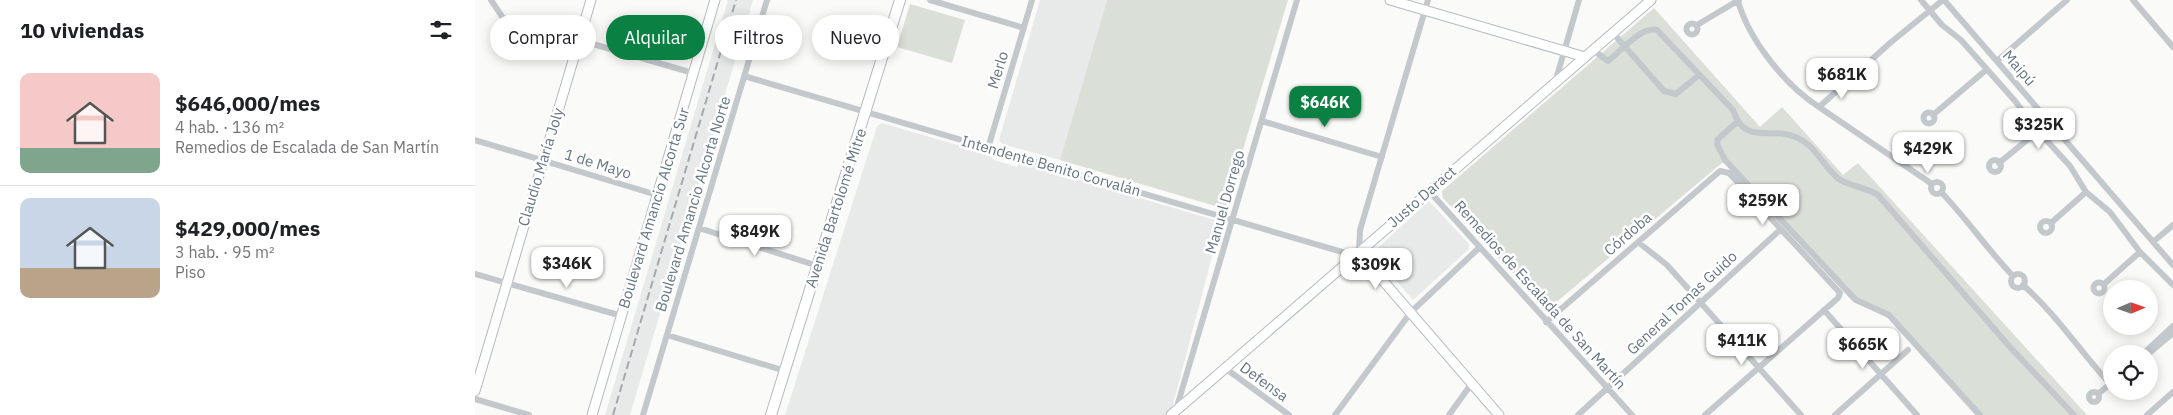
<!DOCTYPE html>
<html lang="es">
<meta charset="utf-8">
<style>
:root{--surface:#fff;--page:#f2f2f2;--text:#202124;--muted:#757577;--line:#e0e0e0;--accent:#0b8043}
body{margin:0;font-family:"IBM Plex Sans",sans-serif;background:var(--page);color:var(--text);height:100vh;display:flex;flex-direction:column;font-size:19px;white-space:nowrap}
*{box-sizing:border-box;margin:0}
p{font-size:16px;color:var(--muted)}
.icon{flex:none;width:28px;height:28px;fill:none;stroke:currentColor;stroke-width:2;stroke-linecap:round;stroke-linejoin:round}
.map{position:relative;flex:1;overflow:hidden}
.panel{display:flex;flex-direction:column;background:var(--surface);width:475px}
.panel>*{flex:none}
.guide{position:absolute;left:15px;top:15px;width:475px;height:45px;display:flex;gap:10px}
.needle{width:32px;rotate:88deg}
.tools{position:absolute;left:1628px;top:280px;display:grid;gap:10px}
.tools a{display:grid;place-items:center;width:55px;height:55px;border-radius:50%;background:var(--surface);box-shadow:0 2px 12px #0003;font-size:25px}
.price{position:absolute;translate:-50% -42px;padding:0 11px;border-radius:10px;background:#fff;color:#222;font-size:16px;line-height:32px;filter:drop-shadow(0 1px 2px #0008)}
.price::after{content:'';position:absolute;left:50%;top:30px;width:15px;height:11px;margin-left:-8px;background:inherit;clip-path:polygon(0 0,100% 0,50% 100%)}
.price.on{background:var(--accent);color:#fff}
ul{padding:0;list-style:none}
li{display:flex;align-items:center;gap:15px;height:125px;padding:0 20px}
li+li{border-top:1px solid var(--line)}
li span{display:grid;place-items:center;flex:none;width:140px;height:100px;border-radius:10px;color:#555}
li>.icon{margin-inline-start:auto}
span .icon{width:60px;height:60px;fill:#fffc;stroke-width:1}
li b{font-size:21px}
h2{display:flex;justify-content:space-between;align-items:center;height:60px;padding:0 20px;font-size:21px}
.chip{padding:0 18px;border-radius:22px;background:var(--surface);box-shadow:0 2px 12px #0003;font-size:18px;line-height:45px}
.chip.on{background:var(--accent);color:#fff}
main{display:flex;flex:1;min-height:0}
.map>svg:first-child{display:block}
.built{fill:#e8e9e9}
.green{fill:#dadfd7}
.lines{fill:none;stroke-linecap:round;stroke-linejoin:round}
.secondary-casing{stroke:#b3babf;stroke-width:11}
.primary-casing{stroke:#b5babe;stroke-width:12}
.street{stroke:#c3c8cc;stroke-width:6}
.secondary{stroke:#fff;stroke-width:9}
.primary{stroke:#fff;stroke-width:10}
.rail{stroke:#a2aab0;stroke-width:2;stroke-dasharray:8 4;stroke-linecap:butt}
.labels{text-anchor:middle;stroke-width:5;stroke-linejoin:round;paint-order:stroke}
.street-label{font-size:15px;fill:#657683;stroke:#fff}
</style>
<main>
<section class="panel">
<h2>10 viviendas<svg class="icon" aria-label="filters" viewBox="0 0 24 24"><path d="M4 7h16M4 17h16"/><circle cx="9" cy="7" r="2"/><circle cx="15" cy="17" r="2"/></svg></h2>
<ul>
<li><span style="background:linear-gradient(#f6c9c9 75%,#7fa58c 0)"><svg class="icon" aria-label="home" viewBox="0 0 24 24"><path d="M3 11l9-7 9 7M6 9v11h12V9"/></svg></span><div><b>$646,000/mes</b><p>4 hab. · 136 m²</p><p>Remedios de Escalada de San Martín</p></div></li>
<li><span style="background:linear-gradient(#c9d6e8 70%,#b9a48a 0)"><svg class="icon" aria-label="home" viewBox="0 0 24 24"><path d="M3 11l9-7 9 7M6 9v11h12V9"/></svg></span><div><b>$429,000/mes</b><p>3 hab. · 95 m²</p><p>Piso</p></div></li>
</ul>
</section>
<div class="map">
<svg width="1698" height="415" viewBox="0 0 1698 415">
<rect width="100%" height="100%" fill="#fafaf8"/>
<path class="built" d="M253,0h25l-123,415h-25z
M565,0h67l-47,160 -58,-16 -3,-4z
M407,123l106,31 6,6 23,7 4,-4 197,58 2,5 -47,179 -5,10h-383l92,-289z
M954,201l40,43v5l-56,51 -41,-47z"/>
<path class="green" d="M632,0h181l-62,206 -4,2 -162,-48z
M435,4l55,16 -13,43 -55,-16z
M1179,8l106,119 22,-20 61,68 15,-12 229,252h-112l-92,-102 -30,-11 -130,-140 -176,148 -104,-112 -1,-7z"/>
<g class="lines">
<defs>
<path id="secondary" d="M915,0l195,57
M884,253l140,162
M0,391l116,-391
M117,415l123,-415
M696,415l480,-415"/>
<path id="primary" d="M296,415l129,-415"/>
</defs>
<use href="#secondary" class="secondary-casing"/>
<use href="#primary" class="primary-casing"/>
<path class="street" d="M16,0l12,18 190,55
M455,0l94,28
M1446,0l21,25 19,15 54,61 23,30 32,35 16,26 24,20 30,40 33,33
M1469,0l229,265
M1658,0l40,47
M1263,1c11,39 47,84 81,106
M1211.5 29a5.5 5.5 0 1 1 11 0a5.5 5.5 0 1 1-11 0Z
M1222,25l42,-25
M1138,33l51,58 12,3 23,-19
M1118,50l15,11c13,-10 33,-35 49,-31l76,80c12,37 38,15 65,28 18,8 26,30 41,41 12,8 27,8 39,16l131,151 65,69
M1522,61l70,-61
M269,76l605,178 10,-1 1,-23 68,-230
M1080,83l24,-83
M1448.5 118a5.5 5.5 0 1 1 11 0a5.5 5.5 0 1 1-11 0Z
M1458,115l53,-45
M787,121l120,36
M1262,122l-19,17 -1,5 8,16 131,140 33,15 91,100
M0,140l182,55
M513,148l44,-148
M1514 166a6 6 0 1 1 12 0a6 6 0 1 1-12 0Z
M1524,163l39,-32
M1456 188a6 6 0 1 1 12 0a6 6 0 1 1-12 0Z
M1457,184l-113,-77 71,-64 53,-43
M954,191l203,224
M1466,192c26,27 46,57 72,84
M1565 227a6 6 0 1 1 12 0a6 6 0 1 1-12 0Z
M1576,223l35,-31
M224,228l119,38
M1163,242l29,23 134,150
M1678,242l20,-17
M0,274l147,42
M1536 281a7 7 0 1 1 14 0a7 7 0 1 1-14 0Z
M1618.5 288a5.5 5.5 0 1 1 11 0a5.5 5.5 0 1 1-11 0Z
M1629,284l36,-32
M1548,285c33,29 57,66 87,99l1,-1
M1349,310l93,105
M1071,322l174,-151 9,2 111,120 -2,5 -133,117
M192,335l118,36
M1668,354l30,-28
M1673,354l25,-21
M750,368l64,47
M1614 397a5 5 0 1 1 10 0a5 5 0 1 1-10 0Z
M1623,394l12,-10
M0,399l54,16
M701,410l121,-410
M168,415l124,-415
M860,415l76,-103 69,-65
M974,415l23,-32
M1103,415l203,-186
M1360,415l73,-65
M1672,415l26,-23"/>
<use href="#secondary" class="secondary"/>
<use href="#primary" class="primary"/>
<path class="rail" d="M138,415l123,-415"/>
</g>
<g class="labels">
<g class="street-label">
<text transform="translate(1544 68) rotate(49)" y="5">Maipú</text>
<text transform="translate(523 70) rotate(-73)" y="5">Merlo</text>
<text transform="translate(123 164) rotate(17)" y="5">1 de Mayo</text>
<text transform="translate(576 166) rotate(16)" y="5">Intendente Benito Corvalán</text>
<text transform="translate(66 167) rotate(-73)" y="5">Claudio María Joly</text>
<text transform="translate(947 197) rotate(-41)" y="5">Justo Daract</text>
<text transform="translate(750 202) rotate(-74)" y="5">Manuel Dorrego</text>
<text transform="translate(218 204) rotate(-73)" y="5">Boulevard Amancio Alcorta Norte</text>
<text transform="translate(179 208) rotate(-73)" y="5">Boulevard Amancio Alcorta Sur</text>
<text transform="translate(361 208) rotate(-72)" y="5">Avenida Bartolomé Mitre</text>
<text transform="translate(1153 234) rotate(-41)" y="5">Córdoba</text>
<text transform="translate(1065 295) rotate(48)" y="5">Remedios de Escalada de San Martín</text>
<text transform="translate(1207 303) rotate(-43)" y="5">General Tomas Guido</text>
<text transform="translate(789 382) rotate(36)" y="5">Defensa</text>
</g>
</g>
</svg>
<div class="tools">
<a><svg class="needle" viewBox="-14 -14 28 28"><path d="M0-13l5 13h-10z" fill="#e53935"/><path d="M0 13l5-13h-10z" fill="#757577"/></svg></a>
<a><svg class="icon" aria-label="locate" viewBox="0 0 24 24"><circle cx="12" cy="12" r="6"/><path d="M12 2v4M12 18v4M2 12h4M18 12h4"/></svg></a>
</div>
<b class="price" style="left:1367px;top:100px">$681K</b>
<b class="price on" style="left:850px;top:128px">$646K</b>
<b class="price" style="left:1564px;top:150px">$325K</b>
<b class="price" style="left:1453px;top:174px">$429K</b>
<b class="price" style="left:1288px;top:226px">$259K</b>
<b class="price" style="left:280px;top:257px">$849K</b>
<b class="price" style="left:92px;top:289px">$346K</b>
<b class="price" style="left:901px;top:290px">$309K</b>
<b class="price" style="left:1267px;top:366px">$411K</b>
<b class="price" style="left:1388px;top:370px">$665K</b>
<div class="guide">
<a class="chip">Comprar</a>
<a class="chip on">Alquilar</a>
<a class="chip">Filtros</a>
<a class="chip">Nuevo</a>
</div>
</div>
</main>
